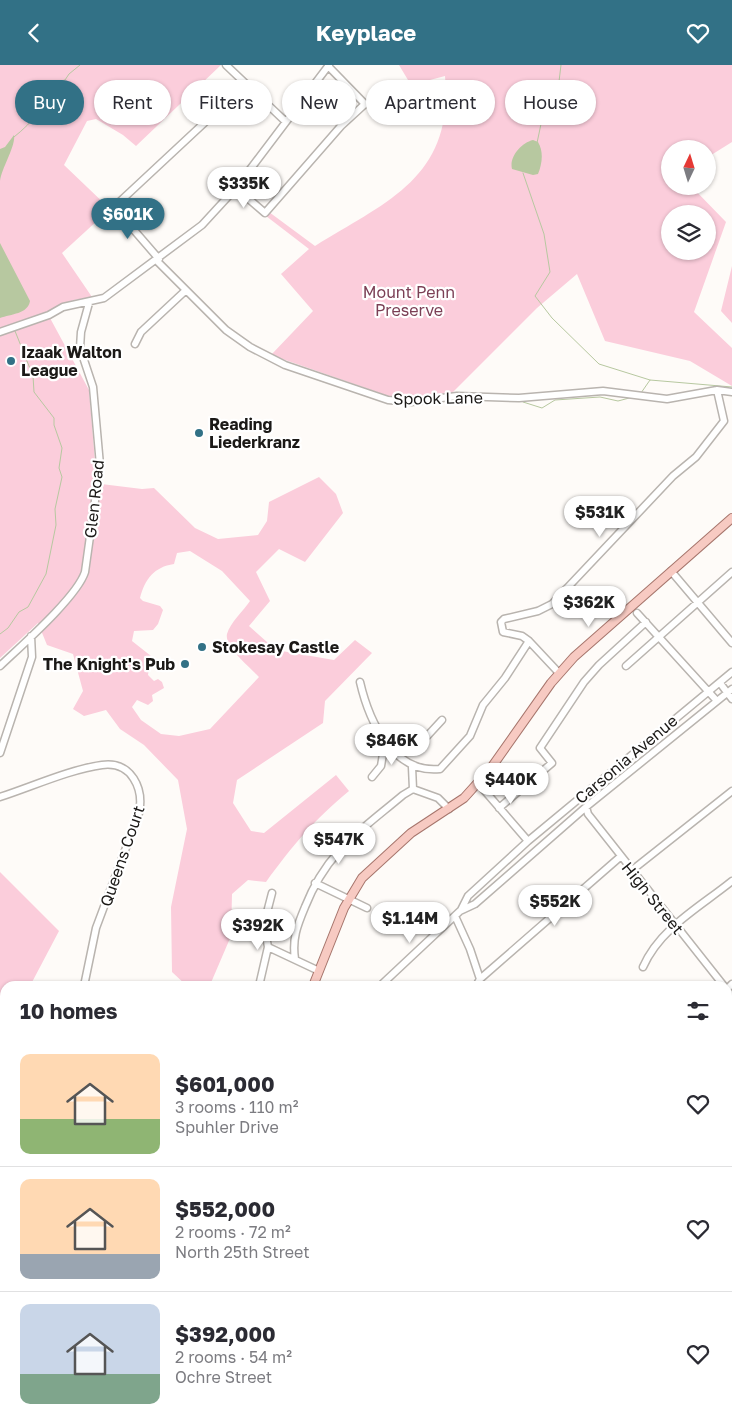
<!DOCTYPE html>
<meta charset="utf-8">
<style>
:root{--surface:#fff;--page:#f2f2f3;--text:#2b2b33;--muted:#7c7c81;--line:#e1e1e2;--accent:#327186}
body{margin:0;font-family:"Golos Text",sans-serif;background:var(--page);color:var(--text);height:100vh;display:flex;flex-direction:column;font-size:19px;white-space:nowrap}
*{box-sizing:border-box;margin:0}
p{font-size:16px;color:var(--muted)}
.icon{flex:none;width:28px;height:28px;fill:none;stroke:currentColor;stroke-width:2;stroke-linecap:round;stroke-linejoin:round}
.map{position:relative;flex:1;overflow:hidden}
.panel{position:absolute;left:0px;top:916px;width:732px;height:446px;display:flex;flex-direction:column;background:var(--surface);border-radius:15px 15px 0 0;box-shadow:0 1px 4px #0004}
.panel>*{flex:none}
.hud{position:absolute;left:15px;top:15px;width:702px;height:45px;display:flex;gap:10px}
.needle{width:32px;rotate:4deg}
.tools{position:absolute;left:661px;top:75px;display:grid;gap:10px}
.tools a{display:grid;place-items:center;width:55px;height:55px;border-radius:50%;background:var(--surface);box-shadow:0 1px 4px #0004;font-size:25px}
.price{position:absolute;translate:-50% -42px;padding:0 11px;border-radius:18px;background:#fff;color:#222;font-size:16px;line-height:32px;filter:drop-shadow(0 1px 2px #0008)}
.price::after{content:'';position:absolute;left:50%;top:30px;width:15px;height:11px;margin-left:-8px;background:inherit;clip-path:polygon(0 0,100% 0,50% 100%)}
.price.current{background:var(--accent);color:#fff}
ul{padding:0;list-style:none}
li{display:flex;align-items:center;gap:15px;height:125px;padding:0 20px}
li+li{border-top:1px solid var(--line)}
li span{display:grid;place-items:center;flex:none;width:140px;height:100px;border-radius:10px;color:#555}
li>.icon{margin-inline-start:auto}
span .icon{width:60px;height:60px;fill:#fffc;stroke-width:1}
li b{font-size:21px}
h2{display:flex;justify-content:space-between;align-items:center;height:60px;padding:0 20px;font-size:21px}
.pill{padding:0 18px;border-radius:22px;background:var(--surface);box-shadow:0 1px 4px #0004;font-size:18px;line-height:45px}
.pill.current{background:var(--accent);color:#fff}
header{display:flex;justify-content:space-between;align-items:center;height:65px;padding:0 20px;background:var(--accent);color:#fff;font-size:22px;font-weight:700}
.map>svg:first-child{display:block}
.green{fill:#fbcddb;fill-rule:evenodd}
.water{fill:#b7c8a0}
.lines{fill:none;stroke-linecap:round;stroke-linejoin:round}
.stream{stroke:#b7c8a0;stroke-width:1}
.minor-casing{stroke:#b9b4af;stroke-width:9}
.major-casing{stroke:#a6756c;stroke-width:10}
.minor{stroke:#fff;stroke-width:6}
.major{stroke:#f7cac2;stroke-width:8}
.poi-dot{fill:#327186;stroke:#fff;stroke-width:2}
.labels{text-anchor:middle;stroke-width:4.5;stroke-linejoin:round;paint-order:stroke}
.park-label{font-size:16px;fill:#7b3f55;stroke:#fff}
.poi-label{font-size:16px;font-weight:bold;fill:#1b1917;stroke:#fff;text-anchor:start}
.street-label{font-size:16px;fill:#1b1917;stroke:#fff}
</style>
<header><svg class="icon" aria-label="back" viewBox="0 0 24 24"><path d="M15 5l-7 7 7 7"/></svg>Keyplace<svg class="icon" aria-label="heart" viewBox="0 0 24 24"><path d="M12 20l-8-8c-3-5 5-10 8-4 3-6 11-1 8 4z"/></svg></header>
<div class="map">
<svg width="732" height="1362" viewBox="0 0 732 1362">
<rect width="100%" height="100%" fill="#fefbf8"/>
<path class="green" d="M0,0h221l-85,81 -13,-11 -27,-16 -9,2 -23,44 46,44 -48,44 30,44 -18,3 -26,11 2,7 39,72 6,71 -2,22 49,6 12,-1 41,40 23,11 40,-4 9,-14 2,-19 50,-25 17,17 7,19 -38,49 -26,-13 -23,23 14,29 -21,25 27,24 58,10 21,-20 17,13 -47,48 -2,22 -86,57 -4,23 18,28 13,2 72,-58 13,16c-34,28 -57,55 -83,91l-18,-2 -16,14 -1,42 -21,49 -3,1h-20l-15,-14 -1,-65 16,-78 -9,-49 -34,-35 -24,-16 -14,-19 -22,6 -11,-7 10,-18 -10,-37 -26,-9 -9,-22 -38,35zM190,486l32,20 28,30c-6,9 -20,22 -23,33 -3,13 24,34 32,43l-49,52 -31,7 -18,-2 -20,-14 -9,-13 5,-7 11,5 5,-4 -1,-6 12,-7 -2,-6 -4,-3 -4,2 -6,-6 1,-7 4,-5 -2,-7 -19,-15 2,-10 19,-1 5,-6 5,-14 -3,-4 -17,-5 -3,-3c5,-19 14,-31 34,-34l3,-11z
M399,0h333v77l-24,15v-8h-38v37h21l35,36 -32,90 38,36v38l-42,-25 -85,-20 -28,-67 -40,34 -86,86 -31,5h-23l-126,-44 42,-44 -32,-37 28,-25 -43,-33 3,-4 46,34c73,-45 139,-69 130,-170l-34,9zM670,149h38v37h-38z
M732,201v57l-11,-12z
M0,807l59,59 -29,55h-25v48l-5,9z"/>
<path class="water" d="M14,70c2,11 -12,32 -14,46v-32l5,-2z
M533,75l5,2c6,10 4,22 0,32l-5,1 -21,-6c-3,-12 9,-26 21,-29z
M0,178l30,58c-2,13 -19,13 -30,17z"/>
<g class="lines">
<path class="stream" d="M14,72c19,-15 34,-34 44,-55l7,-2 4,-6 11,-9
M537,78l4,-19 14,-9 6,-50
M523,108l21,61 6,38 -15,24 17,22 47,46 51,16
M641,328l9,-13 82,7
M523,337l19,6 13,-8 45,-3 18,4 15,-4
M0,569l8,-6 11,-16 9,-5 18,-33 10,-49 -1,-16 7,-32 -3,-9 3,-20 -8,-23v-7l-20,-26 -1,-16 -18,-45"/>
<defs>
<path id="minor" d="M226,0l60,57
M236,123l29,25 76,-87 24,-22 -37,-38
M159,194l-45,-52 132,-123
M157,196l69,69 24,17 35,18 103,35 23,2 46,-6 62,2 84,-7 64,8 50,-9 15,2
M0,267l49,-17 14,-8 41,-9 98,-73 34,-37 93,-123
M135,279l6,-12 44,-41
M671,506l61,72
M637,548l80,88
M0,601c21,-20 77,-69 85,-94l15,-107 -7,-78 -13,-39 1,-16 8,-29
M626,601l106,-94
M559,608l-30,-32 -7,-5 -19,-4 -2,-10 3,-3 34,-8 14,-7 121,-128 23,-19 28,-36 -7,-31
M360,617c9,39 33,92 80,87l30,-33 13,-31 22,-27 24,-37
M720,618l12,16
M0,688l32,-96 -1,-21
M412,702l1,22
M372,712l9,-11 3,-18 7,-5 27,3 24,-26
M478,718l50,58
M413,724l25,9 11,11
M0,732c31,-10 71,-28 102,-32 30,-4 42,24 37,48l-43,115 -12,58
M586,742l2,7 136,172
M499,743l53,-45 -12,-15 44,-66 15,-17 47,-43
M631,806l101,-80
M315,818l52,25
M272,828l-8,31 4,23 51,24
M461,845l7,-14 60,-55 204,-169
M455,851l15,33 10,30
M295,894c-3,-20 2,-33 10,-52 22,-56 54,-75 98,-112l10,-6
M643,902c17,-39 57,-60 89,-86
M259,921l9,-39
M380,921l80,-75 15,-7 111,-97 146,-118
M476,921l4,-7 140,-122
M728,923l4,-4
M728,926l4,6
M728,1018l4,-2
M728,1086l4,-3
M728,1134l4,7
M728,1211l4,-3
M728,1281l4,-3
M244,1358l17,2
M13,1360l176,2
M352,1362l1,-4
M581,1362l1,-4"/>
<path id="major" d="M313,921l31,-78 18,-30 49,-45 53,-35 27,-30 60,-85 23,-26 158,-139
M0,1194l5,2
M0,1302h5
M654,1358l50,4"/>
</defs>
<use href="#minor" class="minor-casing"/>
<use href="#major" class="major-casing"/>
<use href="#minor" class="minor"/>
<use href="#major" class="major"/>
</g>
<g class="poi-dot">
<circle cx="11" cy="296" r="5"/>
<circle cx="199" cy="368" r="5"/>
<circle cx="202" cy="582" r="5"/>
<circle cx="185" cy="599" r="5"/>
</g>
<g class="labels">
<g class="park-label">
<text x="409" y="233">Mount Penn<tspan x="409" dy="18">Preserve</tspan></text>
</g>
<g class="poi-label">
<text x="21" y="293">Izaak Walton<tspan x="21" dy="18">League</tspan></text>
<text x="209" y="365">Reading<tspan x="209" dy="18">Liederkranz</tspan></text>
<text x="212" y="588">Stokesay Castle</text>
<text x="175" y="605" text-anchor="end">The Knight's Pub</text>
</g>
<g class="street-label">
<text transform="translate(438 333) rotate(-1)" y="6">Spook Lane</text>
<text transform="translate(94 434) rotate(-84)" y="6">Glen Road</text>
<text transform="translate(626 694) rotate(-40)" y="6">Carsonia Avenue</text>
<text transform="translate(122 791) rotate(-71)" y="6">Queens Court</text>
<text transform="translate(653 833) rotate(51)" y="6">High Street</text>
</g>
</g>
</svg>
<div class="tools">
<a><svg class="needle" viewBox="-14 -14 28 28"><path d="M0-13l5 13h-10z" fill="#e53935"/><path d="M0 13l5-13h-10z" fill="#7c7c81"/></svg></a>
<a><svg class="icon" aria-label="layers" viewBox="0 0 24 24"><path d="M12 4l9 5-9 5-9-5zM3 14l9 5 9-5"/></svg></a>
</div>
<b class="price" style="left:244px;top:144px">$335K</b>
<b class="price current" style="left:128px;top:175px">$601K</b>
<b class="price" style="left:600px;top:473px">$531K</b>
<b class="price" style="left:589px;top:563px">$362K</b>
<b class="price" style="left:392px;top:701px">$846K</b>
<b class="price" style="left:511px;top:740px">$440K</b>
<b class="price" style="left:339px;top:800px">$547K</b>
<b class="price" style="left:555px;top:862px">$552K</b>
<b class="price" style="left:410px;top:879px">$1.14M</b>
<b class="price" style="left:258px;top:886px">$392K</b>
<div class="hud">
<a class="pill current">Buy</a>
<a class="pill">Rent</a>
<a class="pill">Filters</a>
<a class="pill">New</a>
<a class="pill">Apartment</a>
<a class="pill">House</a>
</div>
<section class="panel">
<h2>10 homes<svg class="icon" aria-label="filters" viewBox="0 0 24 24"><path d="M4 7h16M4 17h16"/><circle cx="9" cy="7" r="2"/><circle cx="15" cy="17" r="2"/></svg></h2>
<ul>
<li><span style="background:linear-gradient(#ffd9b3 65%,#8fb573 0)"><svg class="icon" aria-label="home" viewBox="0 0 24 24"><path d="M3 11l9-7 9 7M6 9v11h12V9"/></svg></span><div><b>$601,000</b><p>3 rooms · 110 m²</p><p>Spuhler Drive</p></div><svg class="icon" aria-label="heart" viewBox="0 0 24 24"><path d="M12 20l-8-8c-3-5 5-10 8-4 3-6 11-1 8 4z"/></svg></li>
<li><span style="background:linear-gradient(#ffd9b3 75%,#9aa5b1 0)"><svg class="icon" aria-label="home" viewBox="0 0 24 24"><path d="M3 11l9-7 9 7M6 9v11h12V9"/></svg></span><div><b>$552,000</b><p>2 rooms · 72 m²</p><p>North 25th Street</p></div><svg class="icon" aria-label="heart" viewBox="0 0 24 24"><path d="M12 20l-8-8c-3-5 5-10 8-4 3-6 11-1 8 4z"/></svg></li>
<li><span style="background:linear-gradient(#c9d6e8 70%,#7fa58c 0)"><svg class="icon" aria-label="home" viewBox="0 0 24 24"><path d="M3 11l9-7 9 7M6 9v11h12V9"/></svg></span><div><b>$392,000</b><p>2 rooms · 54 m²</p><p>Ochre Street</p></div><svg class="icon" aria-label="heart" viewBox="0 0 24 24"><path d="M12 20l-8-8c-3-5 5-10 8-4 3-6 11-1 8 4z"/></svg></li>
</ul>
</section>
</div>
